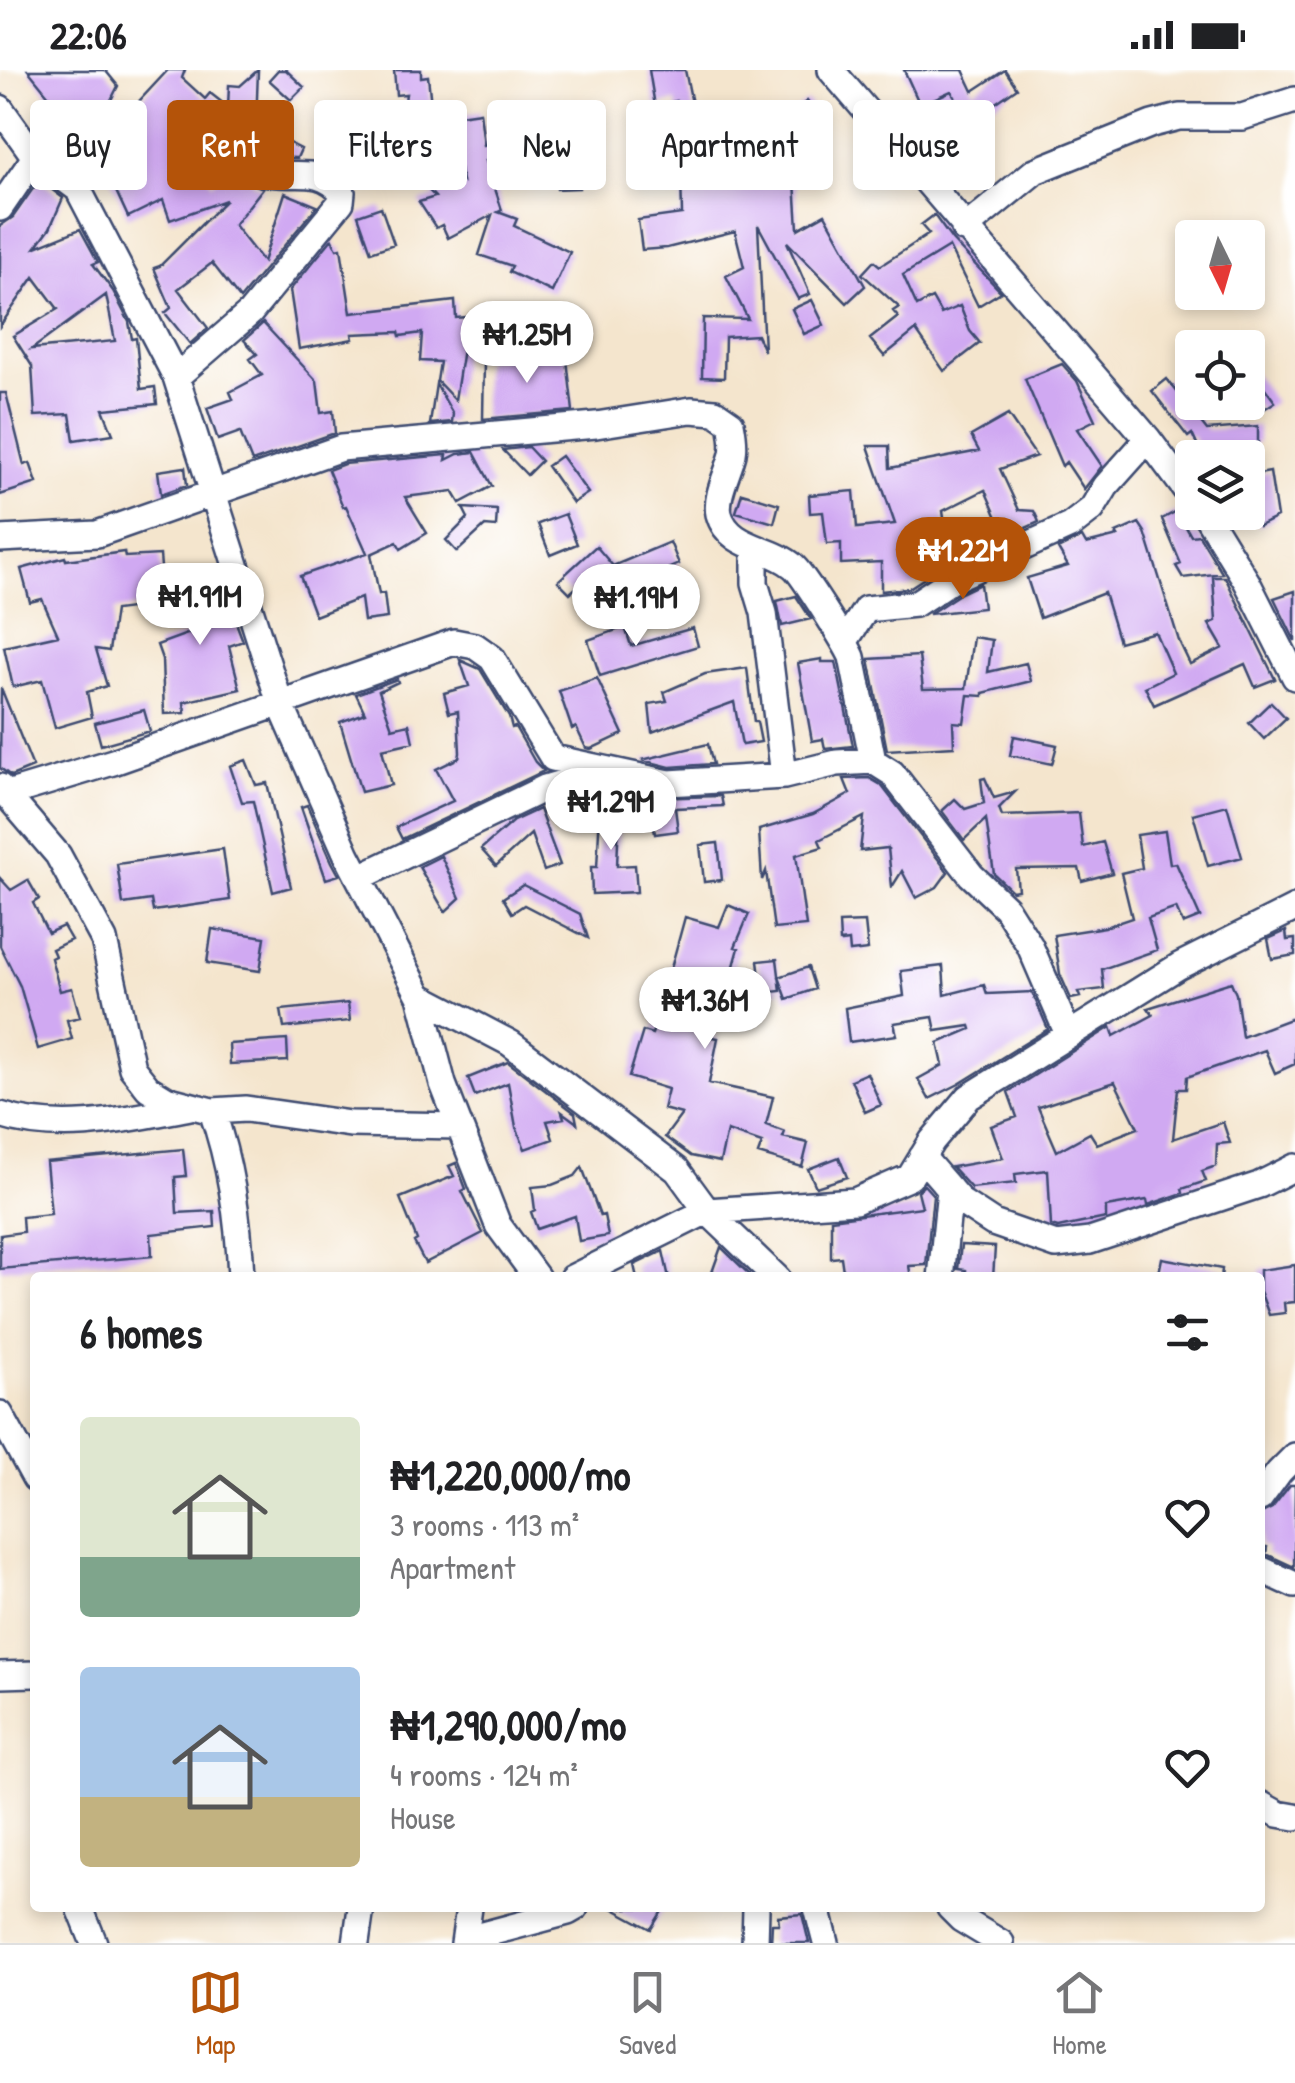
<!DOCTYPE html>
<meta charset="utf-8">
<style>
:root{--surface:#fff;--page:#f2f2f2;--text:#202124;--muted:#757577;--line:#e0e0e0;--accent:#b45309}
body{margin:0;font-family:"Patrick Hand",sans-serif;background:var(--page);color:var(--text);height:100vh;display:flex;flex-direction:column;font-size:38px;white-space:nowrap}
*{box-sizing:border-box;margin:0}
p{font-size:32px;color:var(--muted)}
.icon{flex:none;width:55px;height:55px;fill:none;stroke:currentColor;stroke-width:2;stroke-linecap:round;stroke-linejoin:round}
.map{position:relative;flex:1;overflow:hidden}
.drawer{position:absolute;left:30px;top:1202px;width:1235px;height:640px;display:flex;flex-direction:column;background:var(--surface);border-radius:10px;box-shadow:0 5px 15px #0003}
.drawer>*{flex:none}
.banner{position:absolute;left:30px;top:30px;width:1235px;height:90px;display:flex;gap:20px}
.needle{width:65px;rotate:175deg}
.controls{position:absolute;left:1175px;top:150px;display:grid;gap:20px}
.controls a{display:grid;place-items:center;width:90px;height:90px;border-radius:10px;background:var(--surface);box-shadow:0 5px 15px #0003;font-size:50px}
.price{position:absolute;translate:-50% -85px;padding:0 22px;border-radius:35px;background:#fff;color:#222;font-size:32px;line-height:65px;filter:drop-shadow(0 2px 5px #0008)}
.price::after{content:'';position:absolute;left:50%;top:60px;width:30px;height:22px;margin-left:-15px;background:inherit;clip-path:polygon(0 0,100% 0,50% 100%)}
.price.selected{background:var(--accent);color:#fff}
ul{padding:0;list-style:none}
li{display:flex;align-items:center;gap:30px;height:250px;padding:0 50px}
li span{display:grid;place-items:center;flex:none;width:280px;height:200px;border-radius:10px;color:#555}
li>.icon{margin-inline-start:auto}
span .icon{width:120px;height:120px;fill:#fffc;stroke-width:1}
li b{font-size:42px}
h2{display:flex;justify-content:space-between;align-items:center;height:120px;padding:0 50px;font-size:42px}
.chip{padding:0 35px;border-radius:10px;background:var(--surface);box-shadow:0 5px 15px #0003;font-size:35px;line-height:90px}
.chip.selected{background:var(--accent);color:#fff}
.status{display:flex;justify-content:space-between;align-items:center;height:70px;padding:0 50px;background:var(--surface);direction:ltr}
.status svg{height:28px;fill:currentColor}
.tabs{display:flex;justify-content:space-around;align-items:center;height:140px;border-top:2px solid var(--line);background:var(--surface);font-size:28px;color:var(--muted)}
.tabs a{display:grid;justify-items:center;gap:5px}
.tabs .selected{color:var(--accent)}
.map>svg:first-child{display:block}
.building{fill:#d0a9f2;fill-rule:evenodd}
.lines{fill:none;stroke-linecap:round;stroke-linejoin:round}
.minor-casing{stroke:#3c4a6f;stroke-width:30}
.minor{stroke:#fff;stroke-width:25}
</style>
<div class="status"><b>22:06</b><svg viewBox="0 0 49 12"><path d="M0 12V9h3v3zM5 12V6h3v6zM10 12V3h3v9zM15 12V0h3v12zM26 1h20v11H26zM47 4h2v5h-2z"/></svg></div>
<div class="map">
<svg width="1295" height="1873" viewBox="0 0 1295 1873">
<rect width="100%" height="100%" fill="#fff"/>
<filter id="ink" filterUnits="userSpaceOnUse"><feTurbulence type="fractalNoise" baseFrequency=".01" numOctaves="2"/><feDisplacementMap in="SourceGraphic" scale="20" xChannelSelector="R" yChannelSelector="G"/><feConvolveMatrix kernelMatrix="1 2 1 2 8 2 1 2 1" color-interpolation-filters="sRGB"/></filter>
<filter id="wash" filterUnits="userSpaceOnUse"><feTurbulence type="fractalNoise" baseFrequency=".0048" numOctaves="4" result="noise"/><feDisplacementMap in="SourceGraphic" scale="40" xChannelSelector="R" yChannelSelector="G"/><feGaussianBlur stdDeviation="2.25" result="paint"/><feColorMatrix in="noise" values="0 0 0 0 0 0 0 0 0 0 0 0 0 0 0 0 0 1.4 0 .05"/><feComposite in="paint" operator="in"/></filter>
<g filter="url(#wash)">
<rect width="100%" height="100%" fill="#f4e5cd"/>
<g id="blocks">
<path class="building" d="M28,0h77l13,16 -29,58 -15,-7 7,-13 -32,-28z
M168,0h17l-3,8 23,21 5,-6 18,14 1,-22 11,1 18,-16 -2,56 45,23 -4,9 -39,-1 -10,11 5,16 10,4 -29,37 29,37 22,-69 32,13 -77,93 -28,-36 -34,26 30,39 -18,16 -25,-31 6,-5 -17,-40 6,-2 66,-66 -56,20 -7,-20 -35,17 -18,-39 11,-5 -12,-9 33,-41 -13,-11zM207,58l46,15 -41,41 -23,-34z
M278,0h8l18,17 -13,13 -22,-20z
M394,0h27v7l7,-1 3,29h-9l-3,24 -18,-2 5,-33 -10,1z
M649,0h36l13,62 -18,2 -4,-33 -21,5z
M904,0h59l10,21 32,-21 12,18 -46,32 -20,-29 -31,14z
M807,31l13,18 -26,19 -13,-18z
M480,42l4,33 7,-2 3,16 -8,2 16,49 -4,2 19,7 -3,7 56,26 -18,40 -43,-20 3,-6 -33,-11 13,-40 -44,23 -6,-13 -6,3 -17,-26 16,-5 -29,-31 24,-21 32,36 -10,-65z
M345,45l17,7 -17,39 -16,-7z
M737,51l6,53 10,-1 -14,11 56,-3 3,48 27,-15 40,72 -18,17 -60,-61 23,52 -12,5 -40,-74 6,126 -7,-16 -32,2 -1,41 -22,-1 1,-59 45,1 -22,-43 18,-9 -9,-36 -68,17 -25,2 -4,-30 44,-6 -1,-38 41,-2 -5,-50z
M577,82l2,36 -22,1 -1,-18h5l-1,-18z
M39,110l24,18 -13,30 -14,19 44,-18 18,33 -5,2 20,27 16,31 3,17 4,-1 5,51 14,-2 2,17 -54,5 10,25 -39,6 -4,-26 -35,2 -3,-50 -19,-30 45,-27 -24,-32 -34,49v-100l13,-9zM106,225l9,46 -83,8z
M381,137l13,37 -23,8 -13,-37z
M934,145l18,25 49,52 -23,14 -29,-59 -46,28 14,31 15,-8 9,16 19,-8 10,25 10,12 -36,28 -28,-41 -32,26 -14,-17 28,-22 -5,-6 6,-4 -37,-33 12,-13 6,5 49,-32 -8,-9z
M332,169l5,10 4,-1 10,65 104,-12 1,17 12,-1 -13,83 -18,-19 3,-19 -20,-1 2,-28 -22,3 -1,-4 -47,2 1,5 -54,10 -9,-59z
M812,230l12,25 -20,9 -12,-25z
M263,253l54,58 4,32 12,-2 2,22 -83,29 -12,-30 -22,8 -11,-32 26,-9 -3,-7 32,-17 -12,-16 7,-5 -13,-14z
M566,281l7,60 -90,8 1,-59z
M1062,294l15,17 18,39 -18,9 25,37 -18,23 -18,-27 -4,4 -37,-87z
M1248,295l27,37 -14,9 -13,-19z
M1167,309l40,51 51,-4v16l-36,16h-19l-11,-24 -4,3 -36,-46z
M436,314l17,30 -1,8 -22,2z
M0,323h6l18,72 6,-2 7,20 -37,12z
M1008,345l28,41 -36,13 19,41 15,1 5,11 -93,42 -37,24 -28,3v-29l-40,2v-21l-14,1 -4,-32 -13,1 -1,-18 45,-4 3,37 38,-4 -27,-78h21l1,22 89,-17 -8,-15zM985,420l14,32v17l-51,7 -5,-35z
M528,377l13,14 -14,14 -24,-25z
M474,382l18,34 -32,17 -7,-12 -48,6 22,36 -26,16 -4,-7 -26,12 8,40 5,-1 3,25 -23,3 -3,-23 -46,18 -15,-40 67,-23 -21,-47 -3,1 -15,-37 16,-6 103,-9 -1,5 12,-6z
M561,386l27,37 -15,10 -26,-37z
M185,397l2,18 -26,9 -3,-23z
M1270,402l7,45 -18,9 -11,-30v-20z
M742,423l37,11 -5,19 -38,-11z
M463,438l34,2 -1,17 -11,-1 -28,26 -11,-12 22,-22z
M1177,441l14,25 8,-1 23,38 -39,5 -7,-12 5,-2 -19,-45z
M565,444l12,30 -27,11 -12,-31z
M1139,453l6,9 34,109 11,23 33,-16 -14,-24 7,-3 -3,-44h12l50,102 -20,8 -10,-23 -91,41 -9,-18 28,-14 -18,-41 -36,10 -15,-49 -64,25 -13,-40 41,-12 -10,-17 24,-12 4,7 32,-8 -2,-3z
M670,472l9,22 -43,19 -25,22 -24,-27 -17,15 -12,-12 38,-35 17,20z
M124,482l1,5 35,-2 2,25 5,-1 3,24 -55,7 -6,41 -13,-2 11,37 -20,6 5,25 -37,11 -13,-48 -29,7 -9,-40 54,-12 -16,-36 -12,3 -9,-33 44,-12 1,3z
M219,508l24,63 -14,5 11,43 -56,13 1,11 -21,1 -2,-55 -5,-14 33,-12 -16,-43z
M980,514l3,24 -54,6 32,-21z
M1295,521v50l-21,-43z
M796,526l15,23 -29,7 -5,-25z
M625,557l6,19 62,-18 5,18 -98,30 -12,-36z
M973,567l19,3 -4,32 38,-9 5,18 -48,12v3l-15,-1 -4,28 -11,-1 1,24 -67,4 -18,-91 50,-3 4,33 43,-1z
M822,589v3h14l17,84 -28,3 -2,-10 -11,2 -14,-78z
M460,590l20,9 29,48 3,11 3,-1 20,35 9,9 -142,68 -6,-12 57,-26 -17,-32 23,-11 1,-5 -2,-42 -9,2 -5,-20 25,-7z
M747,598l7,54h3l4,20 -19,3 -8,-43 -82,30 -3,-28 18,-3 -3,-9 41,-18z
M597,608l26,56 -32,15 -5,-1 -10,-21 -4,2 -13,-38z
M397,609l1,3 -19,9 13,37 17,-4 4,18 -31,7 9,36 -30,7 -21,-70 25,-9 -9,-19z
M1,618l32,79 -22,9 -11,-8z
M1271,632l15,16 -22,21 -15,-16z
M144,640l6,21 -49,14 -6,-22z
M1014,666l43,9 -5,19 -42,-9z
M708,674l5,20 -43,3 -28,-7z
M246,690l10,25 11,-2 24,104 -18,5 -20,-91 -11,1 -12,-36z
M869,708l12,7 67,87 -11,15 -21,11 -14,-27 -10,16 -4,-39 -28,3 4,-34 -45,23 3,7 -26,8 10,71 -32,3 -8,-58 -4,9 -3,-50 54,-16 37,-20 -6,-15z
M985,708l9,20 21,-6 -16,16 3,8 77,-3 4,34 20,-5 9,31 -30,8 -3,-13 -63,1 2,21 -6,1 -18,-17 -8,-55 -22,21 -22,-29 13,-12 10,10 19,-6 -3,-24z
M601,723l19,1 -3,72 18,-1 2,27 -45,2 -1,-27h6z
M721,726l2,10 -48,2 3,23 -23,3 -5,-36z
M307,735l25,57 7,13 -13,4 -25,-72z
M1227,735l15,52 -34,9 -15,-52z
M539,739l21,56 -16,6 -13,-37 -35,32 -15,-17 32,-28z
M1165,761l5,33 6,-1 24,54 -17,7 -7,-16 -28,10 9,32 -55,19 2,20 -26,3 2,5 -9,2 -11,-25 -6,-39 51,-8 27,-9 -11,-45 21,-5 -5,-33z
M718,773l4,37 -18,2 -4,-37z
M223,779l7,51 -77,11 -2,-11 -28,4 -6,-40z
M441,786l19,42 -15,14 -26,-45z
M0,808l11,12 17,-10 11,19 -6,4 15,30 15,-7 8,14 -19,9 3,7 -4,2 9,33 12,-3 8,29 -13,3 5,19 -34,10 -18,-63 -20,-40z
M523,815l57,29 8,24 -64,-33 -12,8 -9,-15z
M728,835l21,9 -14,33 4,1 -10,36 -6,-2 -20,53 15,3 -9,45 64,14 -7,28 19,7 -2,5 25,6 -6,24 -44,-13 4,-11 -35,-12 -7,31 -29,-6 -26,-19 17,-23 -19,-5 5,-20 -39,-12 14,-46 9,3 23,-65 -4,-1 14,-51 34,10z
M865,852l3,28 -18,2 -1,-11 -9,1 -1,-19z
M212,859l53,8 -5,34 -53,-8z
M1286,861l1,9 8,-1v16l-23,4 -4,-20z
M777,889l4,32 -19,2 -4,-32z
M943,896l2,29 39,-10 3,9 45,-2 16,37 -89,55 -30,15 -11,-20 25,-14 -5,-22 33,-14 -1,-3 -34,5 -3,-14 -39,6 3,12 -48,7 -4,-34 59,-12 -3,-25z
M808,897l7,22 -28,10 -8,-22z
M1231,912l5,12 6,43 53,-20v47l-20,9 -10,-23 -78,27 -1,12h-8l-5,50 50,-17 7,21 -13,1 -1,22 -14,5 4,10 -24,8 1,4 -35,12 -1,-5 -41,7v11l-48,10 -7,-2 -3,-56 -33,4 1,9 -45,5 -19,-21 51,-9 -12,-32 26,-9 -9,-25 103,-65 3,9 39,-21 -5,-7zM1115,1012l23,46 -41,16 -7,-11 -33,18 -19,-44z
M348,933l2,18 -66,7 -3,-18z
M287,970l1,21 -58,3 -1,-20z
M508,992l67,51 2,10 -15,-11 2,6 -17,3 6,18 -28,10 -9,-22 -8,-44 -33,13 -7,-18z
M867,1003l14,32 -16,7 -14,-32z
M183,1079l3,27 -11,1 2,36 37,-2 1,16 -64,7 1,22 -152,13v-34l23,-3 -1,-15 29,-3 -5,-52z
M839,1087l8,20 -31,10 -8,-18z
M456,1093l10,26 -4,2 21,42 -58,30 -11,-21 3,-2 -17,-42 54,-22 -5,-10z
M582,1097l18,49 4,-1 4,21 -29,5 -4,-25 -38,13 -6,-17 4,-2 -3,-23 20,-2 23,-9z
M924,1115l9,10 -7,70 -17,1 2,12h-67l-3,-21 -10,1v-39l91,-12 -4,-16z
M961,1175l34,2 -2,31h-27v-8l-8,-1z
M721,1177l32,31h-43z
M663,1181l6,27h-32l-3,-13z
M1162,1188l60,11 -1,9h-63z
M1295,1195v37l-11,1 1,10 -16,2 -9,-24v-21z
M1290,1415h5l-1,82 -28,-13 1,-7 -7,-1v-32l12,-6z
M612,1838h52l-13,21z
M802,1844l7,29h-38l1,-19h7l-1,-8z"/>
</g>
</g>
<g filter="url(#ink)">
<use href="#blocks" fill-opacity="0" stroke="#3c4a6f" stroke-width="2.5"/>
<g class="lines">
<defs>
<path id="minor" d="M831,0l317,369 44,59
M0,38l35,49 43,32 98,188 104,326 67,152 73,141 23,88 55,141 39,53
M0,138l35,-51
M964,159l71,-58 117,-47 27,-7h63l53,-17
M176,307l74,-64 91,-111 1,-10c-25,-28 -48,-12 -78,-20
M1204,442l43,70 48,95
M0,469l97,-5 244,-86 255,-23 95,-15 24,2 16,11c2,10 4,21 2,31 -4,17 -18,42 -14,60 9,34 52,33 74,52 9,7 54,79 59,91l21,104
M755,480v33l9,30 20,163
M845,571l21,-32 49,-5 38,-25 117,-53 22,-17 14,-23 42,-47
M0,717l58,68 46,85 28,128 16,20 18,11 46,12 34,-2 104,15 109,2
M7,724l106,-32 341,-120 21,4 17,12 61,100 116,25 115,-7 53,-13 36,-2 19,12 79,102 35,33 24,38 38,88
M360,807l185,-89 58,-17
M420,926l90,47 167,127 30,41 70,67
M212,1041c19,54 27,109 29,167
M0,1045c63,20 127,4 190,-8
M922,1087l39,45 32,21 63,22 34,-4 169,-56 36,-18
M572,1208l135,-67 148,-10 55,-24 22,-36 37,-44 210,-131 116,-58
M941,1208l9,-89
M0,1344l35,64
M1260,1428l19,-26 16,-16
M1260,1499l35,16
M0,1605l35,-1
M1260,1734l18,10 17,3
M80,1838l14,35
M817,1838l9,35
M950,1838l11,11 40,24
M467,1869l101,-27 7,-4
M356,1873l5,-35
M464,1873l5,-35
M755,1873l1,-35"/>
</defs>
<use href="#minor" class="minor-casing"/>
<use href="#minor" class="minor"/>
</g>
</g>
</svg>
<div class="controls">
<a><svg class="needle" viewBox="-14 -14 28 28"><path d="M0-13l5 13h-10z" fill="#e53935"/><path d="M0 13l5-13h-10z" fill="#757577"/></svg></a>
<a><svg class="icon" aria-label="locate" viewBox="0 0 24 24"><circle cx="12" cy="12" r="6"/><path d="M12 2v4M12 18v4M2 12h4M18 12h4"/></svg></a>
<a><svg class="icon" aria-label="layers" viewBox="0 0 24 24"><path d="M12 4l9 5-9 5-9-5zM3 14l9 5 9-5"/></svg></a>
</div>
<b class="price" style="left:527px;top:316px">₦1.25M</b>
<b class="price selected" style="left:963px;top:532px">₦1.22M</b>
<b class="price" style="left:200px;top:578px">₦1.91M</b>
<b class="price" style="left:636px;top:579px">₦1.19M</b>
<b class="price" style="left:611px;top:783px">₦1.29M</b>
<b class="price" style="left:705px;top:982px">₦1.36M</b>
<div class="banner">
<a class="chip">Buy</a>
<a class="chip selected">Rent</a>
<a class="chip">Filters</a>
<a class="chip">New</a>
<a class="chip">Apartment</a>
<a class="chip">House</a>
</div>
<section class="drawer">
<h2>6 homes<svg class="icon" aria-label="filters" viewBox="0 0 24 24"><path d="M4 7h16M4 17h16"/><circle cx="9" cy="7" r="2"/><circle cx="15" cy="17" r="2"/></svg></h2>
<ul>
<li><span style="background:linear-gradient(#dfe7d0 70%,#7fa58c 0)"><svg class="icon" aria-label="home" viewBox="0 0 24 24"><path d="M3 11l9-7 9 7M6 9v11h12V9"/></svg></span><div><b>₦1,220,000/mo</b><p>3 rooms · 113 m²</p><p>Apartment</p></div><svg class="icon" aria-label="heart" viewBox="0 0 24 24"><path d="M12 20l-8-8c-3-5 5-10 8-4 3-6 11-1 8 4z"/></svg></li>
<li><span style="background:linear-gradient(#a9c7e8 65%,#c2b280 0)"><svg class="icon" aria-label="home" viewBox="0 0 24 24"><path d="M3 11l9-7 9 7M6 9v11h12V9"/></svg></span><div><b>₦1,290,000/mo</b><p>4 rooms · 124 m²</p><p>House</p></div><svg class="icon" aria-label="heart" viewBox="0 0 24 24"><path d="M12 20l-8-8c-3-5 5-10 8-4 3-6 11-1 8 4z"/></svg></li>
</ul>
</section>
</div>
<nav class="tabs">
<a class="selected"><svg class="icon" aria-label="map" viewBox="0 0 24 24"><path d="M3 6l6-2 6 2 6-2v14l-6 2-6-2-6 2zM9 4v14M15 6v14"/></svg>Map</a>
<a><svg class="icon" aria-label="saved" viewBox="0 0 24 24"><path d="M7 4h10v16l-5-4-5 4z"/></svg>Saved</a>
<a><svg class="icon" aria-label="home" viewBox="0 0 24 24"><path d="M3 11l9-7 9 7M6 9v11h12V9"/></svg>Home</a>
</nav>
